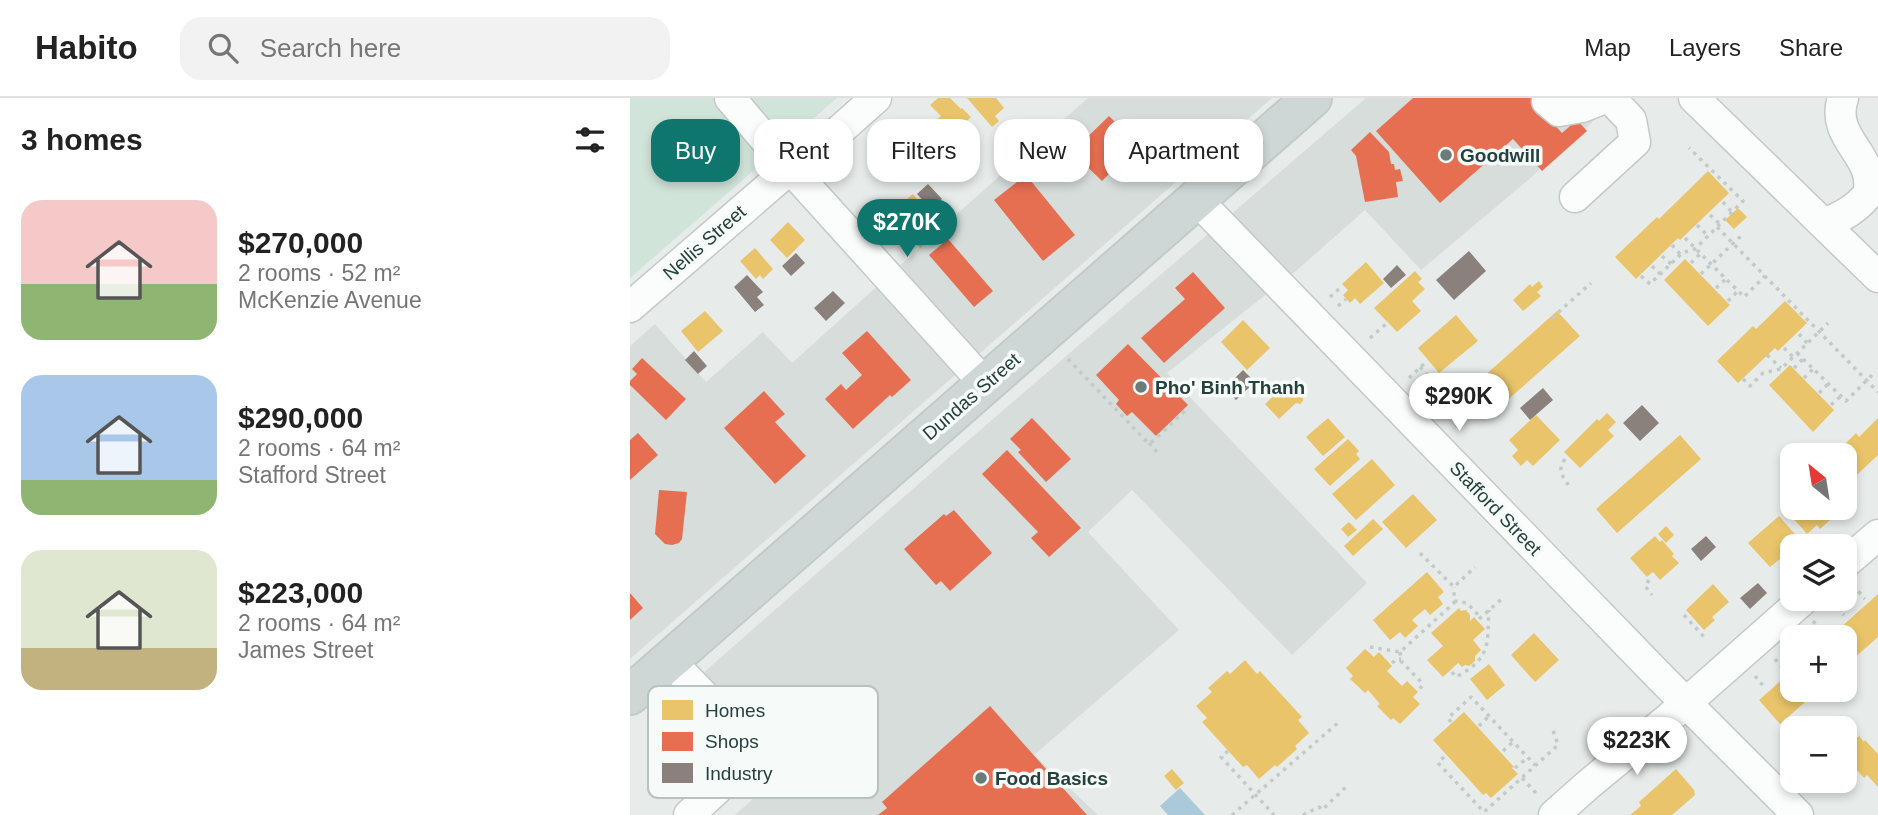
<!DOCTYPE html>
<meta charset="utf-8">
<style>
:root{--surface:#fff;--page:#f2f2f2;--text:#222;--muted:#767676;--line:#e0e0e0;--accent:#0f766e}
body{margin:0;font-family:Helvetica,sans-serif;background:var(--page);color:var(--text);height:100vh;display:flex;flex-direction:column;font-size:26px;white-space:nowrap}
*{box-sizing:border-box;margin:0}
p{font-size:23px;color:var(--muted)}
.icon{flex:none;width:38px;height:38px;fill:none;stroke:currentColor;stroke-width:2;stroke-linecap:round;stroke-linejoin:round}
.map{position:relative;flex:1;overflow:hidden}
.details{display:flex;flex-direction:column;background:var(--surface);width:630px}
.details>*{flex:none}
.banner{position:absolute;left:21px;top:21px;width:665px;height:63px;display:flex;gap:14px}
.needle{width:46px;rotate:330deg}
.tools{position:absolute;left:1150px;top:345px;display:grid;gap:14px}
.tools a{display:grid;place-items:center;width:77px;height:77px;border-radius:14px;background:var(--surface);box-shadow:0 4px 10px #0003;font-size:35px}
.price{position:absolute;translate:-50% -60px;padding:0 16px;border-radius:24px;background:#fff;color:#222;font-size:23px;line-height:46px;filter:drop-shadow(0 2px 4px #0008)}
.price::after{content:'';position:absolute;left:50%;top:42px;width:21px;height:16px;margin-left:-10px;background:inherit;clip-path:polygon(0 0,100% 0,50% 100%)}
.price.current{background:var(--accent);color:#fff}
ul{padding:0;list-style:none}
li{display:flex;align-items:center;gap:21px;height:175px;padding:0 21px}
li span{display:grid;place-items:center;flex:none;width:196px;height:140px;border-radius:21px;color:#555}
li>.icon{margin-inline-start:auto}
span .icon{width:84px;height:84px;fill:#fffc;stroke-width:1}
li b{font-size:30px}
h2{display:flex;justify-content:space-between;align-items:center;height:84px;padding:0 21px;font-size:30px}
.chip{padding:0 24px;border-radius:21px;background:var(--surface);box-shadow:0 4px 10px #0003;font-size:24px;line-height:63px}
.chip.current{background:var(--accent);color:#fff}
header{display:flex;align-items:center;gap:42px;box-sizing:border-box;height:98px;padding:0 35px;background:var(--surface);border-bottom:2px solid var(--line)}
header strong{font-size:33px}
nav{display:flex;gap:38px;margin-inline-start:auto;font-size:24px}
.search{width:490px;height:63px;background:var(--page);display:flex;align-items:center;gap:18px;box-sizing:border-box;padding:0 24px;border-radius:21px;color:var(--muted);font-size:26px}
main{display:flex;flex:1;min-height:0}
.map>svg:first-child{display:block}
.built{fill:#d6dddb}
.green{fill:#d1e4da}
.water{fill:#aacad9}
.homes{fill:#e9c46a}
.shops{fill:#e76f51}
.industry{fill:#8a817c}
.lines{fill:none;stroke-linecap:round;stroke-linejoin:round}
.minor-casing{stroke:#c4c9c8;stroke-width:33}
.major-casing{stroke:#c2caca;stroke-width:42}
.path{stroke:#c3cbca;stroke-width:3.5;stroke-dasharray:3.5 5;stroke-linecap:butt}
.minor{stroke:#fbfcfc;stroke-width:30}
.major{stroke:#cfd7d6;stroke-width:38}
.poi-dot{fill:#697c7a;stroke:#f6faf9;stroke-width:2.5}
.labels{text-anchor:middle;stroke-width:7;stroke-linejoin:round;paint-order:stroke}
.poi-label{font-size:19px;font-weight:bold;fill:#25403d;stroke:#f6faf9;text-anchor:start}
.street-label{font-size:19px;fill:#25403d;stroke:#f6faf9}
.key{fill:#f6faf9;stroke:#b7c2c1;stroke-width:2}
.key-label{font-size:19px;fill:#25403d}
</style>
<header>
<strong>Habito</strong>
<div class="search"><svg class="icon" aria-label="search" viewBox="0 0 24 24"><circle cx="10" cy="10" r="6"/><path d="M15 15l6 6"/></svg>Search here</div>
<nav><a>Map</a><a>Layers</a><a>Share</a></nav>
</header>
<main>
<section class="details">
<h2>3 homes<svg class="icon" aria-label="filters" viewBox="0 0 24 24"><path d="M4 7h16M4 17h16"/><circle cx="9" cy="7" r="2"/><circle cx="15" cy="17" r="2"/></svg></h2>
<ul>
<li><span style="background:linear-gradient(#f6c9c9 60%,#8fb573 0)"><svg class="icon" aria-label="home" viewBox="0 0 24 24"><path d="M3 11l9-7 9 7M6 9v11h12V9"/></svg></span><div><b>$270,000</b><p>2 rooms · 52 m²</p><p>McKenzie Avenue</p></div></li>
<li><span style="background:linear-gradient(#a9c7e8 75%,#8fb573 0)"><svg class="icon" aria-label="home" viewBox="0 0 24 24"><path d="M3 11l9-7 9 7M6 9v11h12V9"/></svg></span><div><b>$290,000</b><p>2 rooms · 64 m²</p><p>Stafford Street</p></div></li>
<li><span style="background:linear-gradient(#dfe7d0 70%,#c2b280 0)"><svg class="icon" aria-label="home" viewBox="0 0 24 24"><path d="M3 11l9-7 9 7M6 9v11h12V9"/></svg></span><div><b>$223,000</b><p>2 rooms · 64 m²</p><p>James Street</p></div></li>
</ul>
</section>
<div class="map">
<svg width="1248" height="717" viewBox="0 0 1248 717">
<rect width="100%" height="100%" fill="#e7eceb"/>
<path class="built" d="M458,0h184l-642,561v-313l25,-22 51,58 57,-50 29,31 224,-202z
M736,0h253l-92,83 -106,89 -56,-60 -68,60 -130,103 200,210 -75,72 -160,-165 -44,42 91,98 -145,125 64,60h-363l56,-50 -89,-91 269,-236z"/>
<path class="green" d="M0,0h207l-207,180z"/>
<path class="water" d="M550,690l25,27h-37l-8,-9z"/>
<path class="homes" d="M308,0h12l11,11 1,-1 9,9 -19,18 -6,-6 -2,1 -9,-9 6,-5 -11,-11z
M337,0h29l8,10 -9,8 4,5 -7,6z
M288,37l22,24 -21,19 -22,-24z
M1078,73l21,22 -49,47 -2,-2 -42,41 -21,-22 42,-40 2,2z
M283,96l28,36 -21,18 -7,-8 -5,4 -15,-18 4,-3 -8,-9z
M1108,110l9,9 -13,12 -9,-9z
M158,124l17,18 -18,18 -17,-18z
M125,150l18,21 -10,10 -3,-4 -4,4 -16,-18z
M1055,161l45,46 -22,21 -44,-46z
M736,164l18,21 -24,21 -5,-6 -5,5 -7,-8 5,-5 -6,-6z
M785,173l7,8 -4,3 7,7 -13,12 9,10 -24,21 -23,-24z
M909,183l4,6 -6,5 4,4 -18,15 -10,-11 17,-16 2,3z
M1155,203l22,22 -29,28 -3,-3 -37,35 -21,-22 36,-35 3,3z
M75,213l18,20 -25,21 -17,-21z
M927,213l23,25 -94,83 -22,-25z
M826,217l22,26 -39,32 -21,-25z
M613,222l27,28 -23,22 -26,-28z
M1160,267l44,45 -21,22 -44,-47z
M664,279l8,9 -5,4 6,6v5l-3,3 -4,-1 -17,16 -14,-15z
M977,315l9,9 -8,8 6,6 -34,32 -16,-16 33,-33 2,2z
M906,317l24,25 -27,26 -6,-6 -6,6 -9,-10 6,-6 -9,-10z
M698,320l17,19 -22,19 -17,-19z
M1248,320v37l-34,32v-32h-10l22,-22 3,4z
M1050,337l21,24 -84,74 -21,-24z
M718,341l11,12 -3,3 4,5 -30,27 -16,-17z
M742,361l23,26 -39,35 -24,-26z
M783,396l24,26 -31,28 -24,-26z
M1162,405v5h47l-11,10 2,2 -10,9 -3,-4 -10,9 -22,-25z
M1149,418l22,25 -6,5h-3l-3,5 3,2 -9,9 -3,-3 -10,8 -22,-24z
M743,421l10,10 -30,27 -9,-10z
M719,424l8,8 -9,7 -7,-8z
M1036,428l8,9 -8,8 -8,-9z
M1025,438l5,6 2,-2 12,14 -2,2 7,7 -19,17 -7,-8 -6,5 -17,-19z
M797,474l17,20 -6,5 5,7 -13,11 -5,-6 -13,11 6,6 -13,12 -5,-6 -10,8 -17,-20z
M1083,486l16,18 -17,15 3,3 -11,10 -18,-20z
M1248,496v43l-34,30v-30h-14z
M829,510l2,3 5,-1 4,5v6l4,-4 11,12 -12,11 8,10 -6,6v5l-6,5 -4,-1 -3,2 -4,-4 -15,14 -16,-17 16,-14 -12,-13z
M904,535l25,27 -24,22 -24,-27z
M735,551l9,8 5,-5 13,14 -5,5 15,15 5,-5 11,11 -5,5 7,7 -20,20 -7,-6 -2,2 -14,-14 3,-2 -12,-14 -3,3 -15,-14 3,-3 -7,-8z
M615,562l12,14 3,-3 42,46 -4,3 11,13 -14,13 2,3 -20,18 -2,-2 -16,14 -12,-14 -4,2 -41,-45 5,-4 -11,-12 16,-14 -4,-4 19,-17 3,3z
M859,566l16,21 -18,15 -17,-21z
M1162,573v19h27l-39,34 -21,-24z
M834,614l50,55 -2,1 6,6 -27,24 -5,-5 -3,2 -50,-55z
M1229,638l5,6 1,-2 13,14v33l-11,-12 -3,3 -20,-22v-7z
M542,671l12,14 -8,7 -12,-14z
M1046,671l18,21 1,5 -23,20h-42l11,-9 -2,-4z"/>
<path class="shops" d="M783,0h137l-11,10 23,25 15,-13 10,11 -45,40 -29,-32 -73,64 -64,-72z
M479,18l29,29 -36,36 -30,-29z
M740,34l19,20 2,12h3l1,6 5,-1 3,12 -7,1 2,15 -33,5 -9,-46 -5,-6z
M396,77l49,60 -32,26 -49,-61z
M318,141l45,52 -19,16 -45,-52z
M563,174l32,36 -61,55 -23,-25 44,-39 -10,-11z
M237,233l44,49 -19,17 -2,-2 -37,34 -28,-30 16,-15 5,6 16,-15 -20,-22z
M498,246l60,61 -32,31 -24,-24 -5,4 -11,-12 3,-4 -23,-25z
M12,260l44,41 -20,21 -36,-35v-4l7,-7 -5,-5z
M134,293l21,23 -10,8 31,34 -31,28 -51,-56z
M402,320l39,41 -25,23 -28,-30 3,-2 -11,-11z
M8,335l20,22 -28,25v-40z
M377,352l74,78 -32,29 -18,-19 7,-6 -56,-58z
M29,392l28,2 -5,47 -3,4 -7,2 -7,-1 -10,-10z
M324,412l38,43 -42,38 -9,-10 -5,4 -32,-36 40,-35 2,2z
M0,495l13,15 -13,12z
M360,608l97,109h-209l9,-7 -5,-6z"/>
<path class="industry" d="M314,35l14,16 -8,8 -14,-16z
M298,86l14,15 -11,10 -14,-15z
M839,153l17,20 -32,29 -18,-20z
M166,155l9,10 -14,13 -9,-10z
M767,167l9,10 -15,13 -8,-9z
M117,177l16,17 -6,5 7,8 -9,7 -21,-25z
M203,193l12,12 -19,18 -12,-13z
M64,253l13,15 -9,8 -13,-14z
M613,272l12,12 -19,18 -11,-12z
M913,290l10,12 -23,20 -10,-12z
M1012,307l17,18 -19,18 -17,-18z
M1076,438l10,11 -15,14 -10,-12z
M1128,485l9,10 -17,16 -10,-11z"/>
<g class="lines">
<defs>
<path id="minor" d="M100,0l50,59 205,227
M1064,0l184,179
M917,3l12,10 23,-4 23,-9
M945,99l60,-55 -4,-22 -21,-22
M566,101l464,478 138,138
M1194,126c17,-7 33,-15 44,-30 10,-38 -39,-55 -25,-96
M0,209l161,-139 49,-38 36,-32
M1214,466l34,-29
M39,562l89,91 -69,64
M924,717l35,-31 80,-66 136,-120"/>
<path id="major" d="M0,597l682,-597"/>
</defs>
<use href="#minor" class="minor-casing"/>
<use href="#major" class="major-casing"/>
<path class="path" d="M1093,104l9,10
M1080,117l10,9
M1067,127l11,11
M1087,129l161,165
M1055,140l59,59 21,-21
M1042,147l8,9
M1032,158l9,8
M1061,165l10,-10
M1022,168l8,8
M1071,176l41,-39
M1011,178l9,8 32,-31 13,-4 48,-48 -54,-53
M1086,190l10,-9
M700,199l11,-10
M1098,203l10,-10
M708,208l8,-7
M922,220l39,-35
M1169,236l8,9
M740,240l16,-14
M1154,250l9,9
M1167,255l49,48 29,-29
M1137,257l14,13
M438,261l79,83 3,1 3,-2 35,-33
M790,269l24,26
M1164,270l9,-9
M779,280l18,-17
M1174,280l9,-9
M1113,281l7,7 13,-13 18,-4 47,-46
M1189,295l9,-9
M1201,307l10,-9
M826,329l18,-16
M519,345l9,10
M935,361c-9,12 -1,19 6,30
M790,455l34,34 21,-20
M1019,482l-4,6 7,9
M1223,487l12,14
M824,503l13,2 14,15
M1202,503l12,14
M1054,517l21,23
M849,521l25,-22
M1183,523l11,13
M740,549l30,5 54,-49v-16
M770,554l1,9 21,22v3l-4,5
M1145,561l8,10
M762,565l5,-4h4
M822,574l4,5c35,-19 31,-31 33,-67
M1125,578l10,12
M821,624l-3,-4 23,-21 64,68
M849,628l10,-10
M598,653l-7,6 53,58
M873,653l10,-9
M814,659l-6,6 46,49 74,-67 -6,-18
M885,670l12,-10
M892,680l14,15
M602,717l107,-93
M673,717l16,-8 3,3 24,-23"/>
<use href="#minor" class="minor"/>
<use href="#major" class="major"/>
</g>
<g class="poi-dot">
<circle cx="816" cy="57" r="7"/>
<circle cx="511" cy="289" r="7"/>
<circle cx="351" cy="680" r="7"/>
</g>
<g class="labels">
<g class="poi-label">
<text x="830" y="64">Goodwill</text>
<text x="525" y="296">Pho' Binh Thanh</text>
<text x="365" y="687">Food Basics</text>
</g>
<g class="street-label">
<text transform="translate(74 144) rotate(-41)" y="7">Nellis Street</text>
<text transform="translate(341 298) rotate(-41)" y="7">Dundas Street</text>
<text transform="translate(866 410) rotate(46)" y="7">Stafford Street</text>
</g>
</g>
<rect x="18" y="588" width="230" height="112" rx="10" class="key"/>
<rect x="32" y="602" width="31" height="20" fill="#e9c46a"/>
<rect x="32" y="634" width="31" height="19" fill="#e76f51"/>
<rect x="32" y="665" width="31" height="20" fill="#8a817c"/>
<g class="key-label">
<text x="75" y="619">Homes</text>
<text x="75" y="650">Shops</text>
<text x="75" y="682">Industry</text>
</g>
</svg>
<div class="tools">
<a><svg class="needle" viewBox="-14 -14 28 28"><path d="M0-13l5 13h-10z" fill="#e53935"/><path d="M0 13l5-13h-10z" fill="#767676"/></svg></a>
<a><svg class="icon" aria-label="layers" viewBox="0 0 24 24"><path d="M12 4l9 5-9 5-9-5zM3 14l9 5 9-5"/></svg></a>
<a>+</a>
<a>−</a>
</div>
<b class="price current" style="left:277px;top:161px">$270K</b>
<b class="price" style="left:829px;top:335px">$290K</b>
<b class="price" style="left:1007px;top:679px">$223K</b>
<div class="banner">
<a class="chip current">Buy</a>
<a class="chip">Rent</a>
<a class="chip">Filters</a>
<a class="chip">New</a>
<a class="chip">Apartment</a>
</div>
</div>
</main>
